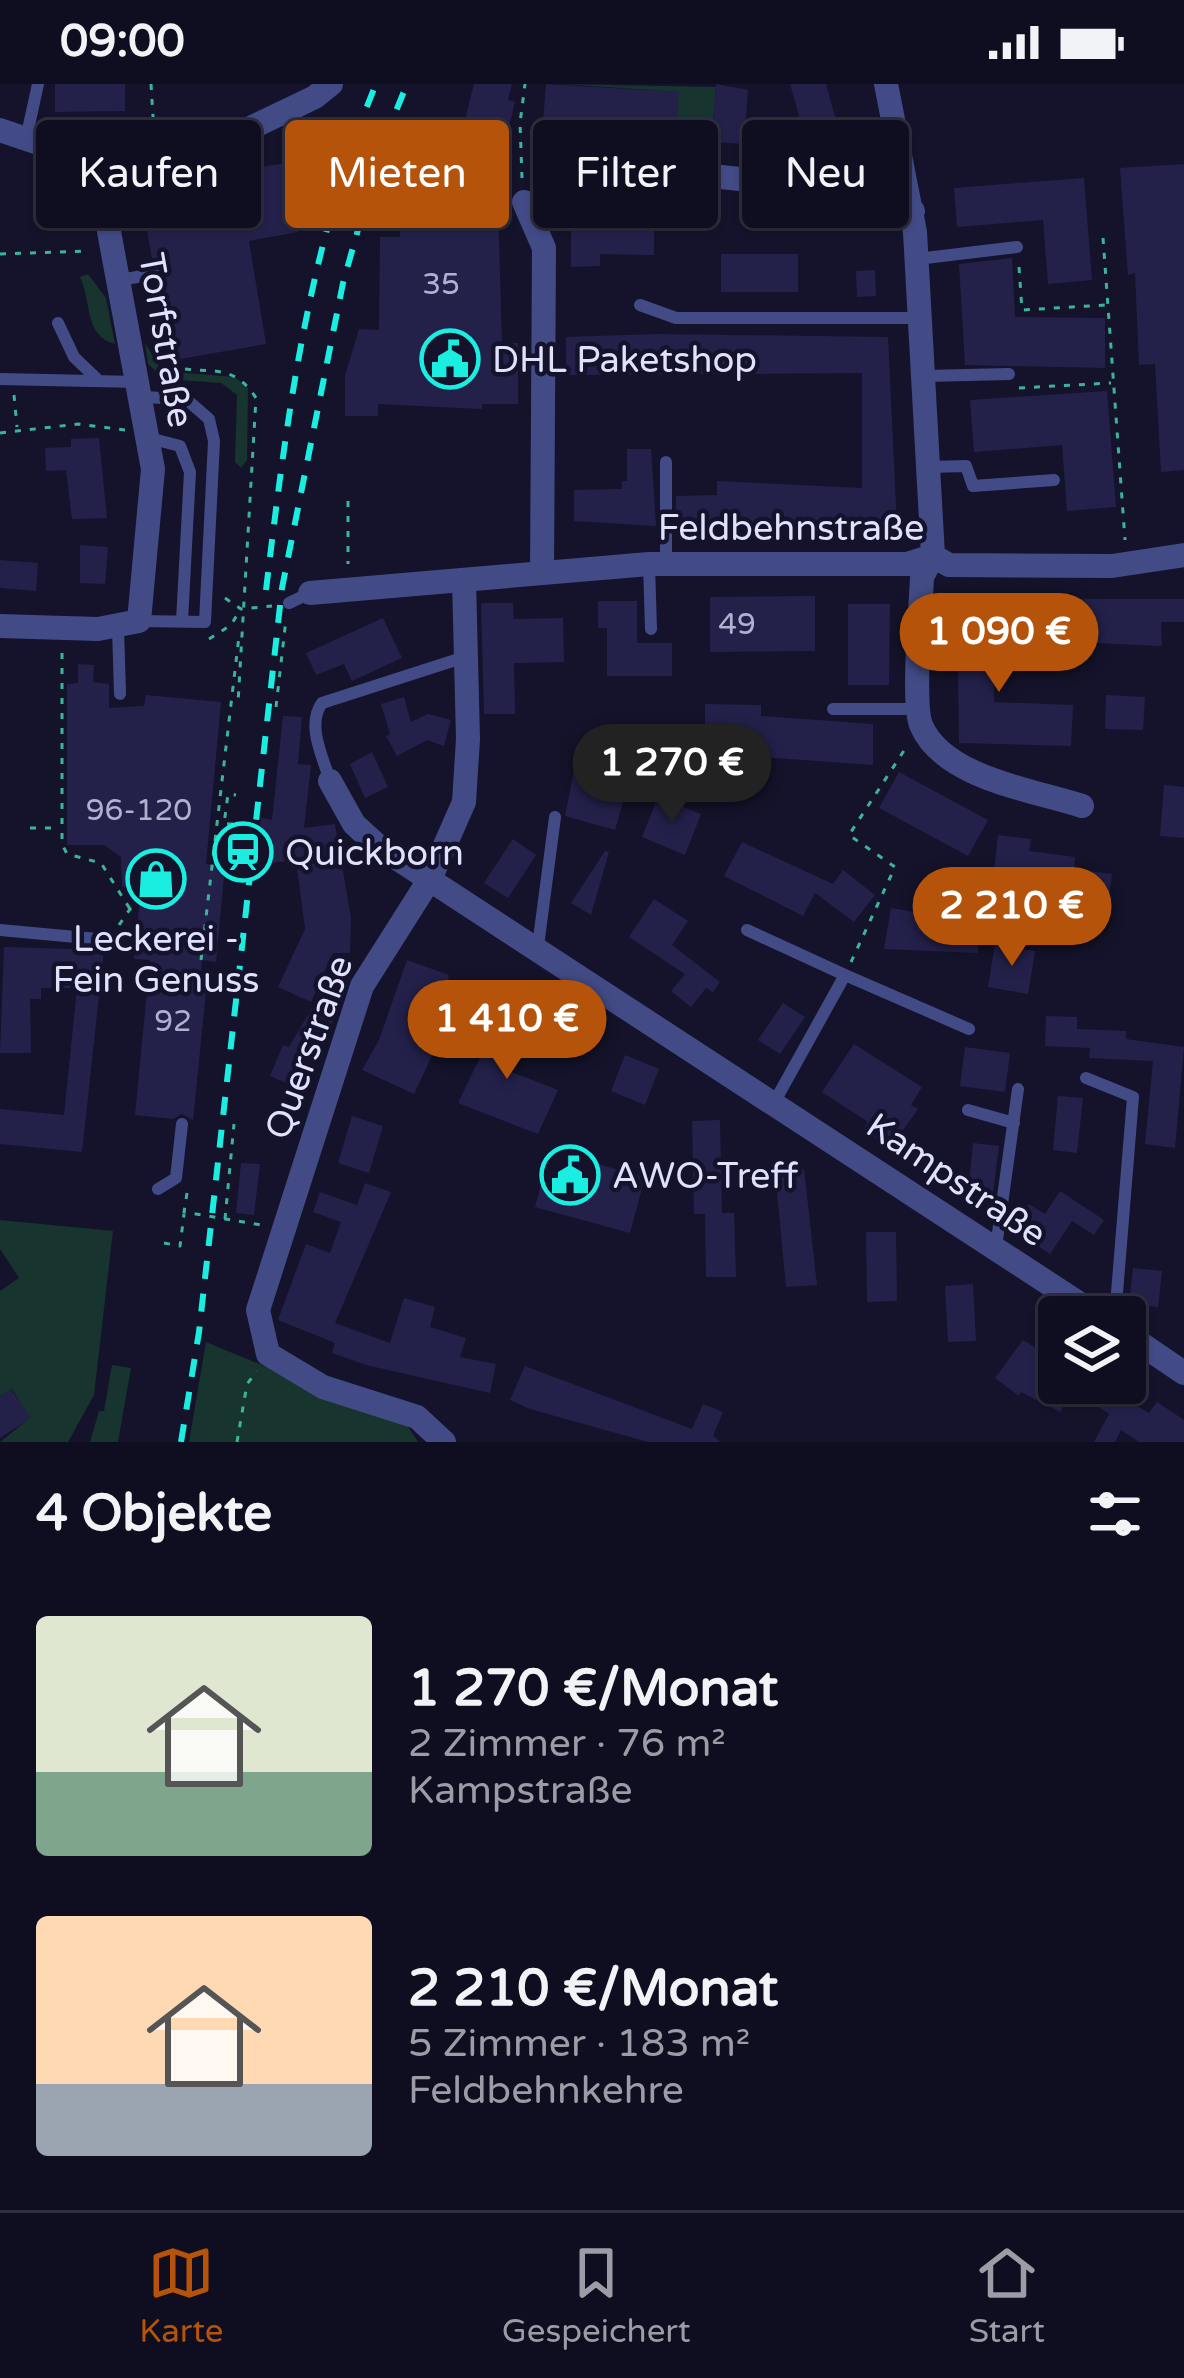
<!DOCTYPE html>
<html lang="de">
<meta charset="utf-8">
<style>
:root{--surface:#0f0e20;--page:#1d1c2d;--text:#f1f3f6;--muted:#9b9ca5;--line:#2f2e3e;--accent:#b45309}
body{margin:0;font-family:"Varela Round",sans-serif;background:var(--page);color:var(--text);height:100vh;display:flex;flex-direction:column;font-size:45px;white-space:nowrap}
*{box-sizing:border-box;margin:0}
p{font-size:39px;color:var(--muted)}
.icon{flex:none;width:66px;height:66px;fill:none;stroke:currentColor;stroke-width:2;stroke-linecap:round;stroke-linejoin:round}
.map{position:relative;height:1358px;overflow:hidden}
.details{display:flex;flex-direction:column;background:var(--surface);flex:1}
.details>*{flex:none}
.hud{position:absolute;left:36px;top:36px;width:1113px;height:108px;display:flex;gap:24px}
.fabs{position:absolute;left:1038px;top:1212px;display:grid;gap:24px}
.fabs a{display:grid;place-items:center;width:108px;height:108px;border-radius:12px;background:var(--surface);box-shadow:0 3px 9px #0004,0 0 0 3px var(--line);font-size:60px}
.price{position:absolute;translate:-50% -102px;padding:0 27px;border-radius:42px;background:var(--accent);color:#fff;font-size:39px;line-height:78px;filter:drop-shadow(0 3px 6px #0008)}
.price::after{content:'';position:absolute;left:50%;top:72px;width:36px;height:27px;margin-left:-18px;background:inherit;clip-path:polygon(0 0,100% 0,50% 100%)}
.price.selected{background:#222;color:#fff}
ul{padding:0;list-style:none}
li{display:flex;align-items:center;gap:36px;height:300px;padding:0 36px}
li span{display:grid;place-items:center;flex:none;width:336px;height:240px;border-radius:12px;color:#555}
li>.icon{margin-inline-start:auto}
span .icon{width:144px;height:144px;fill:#fffc;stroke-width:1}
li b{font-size:51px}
h2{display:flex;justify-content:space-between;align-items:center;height:144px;padding:0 36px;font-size:51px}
.tag{padding:0 42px;border-radius:12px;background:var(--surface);box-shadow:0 3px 9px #0004,0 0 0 3px var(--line);font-size:42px;line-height:108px}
.tag.selected{background:var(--accent);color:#fff}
.status{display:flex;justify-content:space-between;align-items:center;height:84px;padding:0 60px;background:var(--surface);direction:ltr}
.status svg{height:33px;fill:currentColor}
.tabs{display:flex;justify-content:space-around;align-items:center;height:168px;border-top:3px solid var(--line);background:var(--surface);font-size:33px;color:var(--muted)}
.tabs a{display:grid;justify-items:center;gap:6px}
.tabs .selected{color:var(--accent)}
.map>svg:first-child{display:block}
.green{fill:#17342e}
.building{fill:#23214a}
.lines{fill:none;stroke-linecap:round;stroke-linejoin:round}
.path{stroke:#3bb59a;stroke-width:3;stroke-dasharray:6 9;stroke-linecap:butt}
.service{stroke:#424b86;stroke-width:12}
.minor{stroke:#424b86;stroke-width:24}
.rail{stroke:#1aeee1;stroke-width:6;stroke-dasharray:18 15;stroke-linecap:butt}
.labels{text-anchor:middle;stroke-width:9;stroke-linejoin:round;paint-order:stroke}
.number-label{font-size:30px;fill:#b0b1d0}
.street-label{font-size:36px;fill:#dfe1fd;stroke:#14132b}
.poi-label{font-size:36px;fill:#dfe1fd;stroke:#14132b;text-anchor:start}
</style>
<div class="status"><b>09:00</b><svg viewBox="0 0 49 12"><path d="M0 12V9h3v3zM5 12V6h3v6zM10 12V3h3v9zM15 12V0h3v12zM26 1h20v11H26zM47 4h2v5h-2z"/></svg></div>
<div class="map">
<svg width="1184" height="1358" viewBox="0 0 1184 1358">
<rect width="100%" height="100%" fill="#14132b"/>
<path class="green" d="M562,0l154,3 -4,48 -36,-5 2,-38z
M88,190l18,24 9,46c-31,-8 -23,-41 -35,-67z
M145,259l17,28 73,6 13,11 -1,72 -6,8 -6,-6 2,-67 -16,-12 -57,-4 -16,-15z
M0,1136l113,11 -19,164 -26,47h-68l30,-24 -18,-29 -12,7v-105l19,-13 -19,-29z
M206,1258l201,83 11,17h-229z
M112,1281l19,3 -13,74h-28l9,-31h5z"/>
<path class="building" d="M55,0h70v27l-70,1z
M474,0h38l-4,16 7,2 -14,56 -43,-11z
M546,0l133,8 -3,38 -133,-9z
M716,0l32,6 -4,54 -32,-2z
M790,0h36l20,72 -21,5 -2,-10 -13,3z
M286,79l12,69 -49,9 17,103 -97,17 -13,-77 8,-11 -11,-9 -10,-56 97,-16 -4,-21z
M1184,80v306l-23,2 -6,-108 -16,1 -4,-92 -7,2 -8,-107z
M400,92h97l5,167h16v61h-36v5l-104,-5v12h-33v-40l14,-47 20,1 1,-93h20z
M1084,94l8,102 -44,4 -5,-64 -86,7 -3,-39z
M616,128l38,1v42l-54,-1v12l-29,1v-44l45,-1z
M721,170h77v38h-77z
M1012,174l3,59 90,1v50l-140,-3 -6,-101z
M875,186l1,26 -19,1 -1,-26z
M656,250l232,3 9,190h-221v-31l41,-1v-14l145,7v-115l-296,2v-38z
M1107,307l9,116 -49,4 -5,-66 -88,7 -4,-52z
M99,354l8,80 -35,1 -6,-49 -20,1 -1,-23 26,-1v-8z
M627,365h24l5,77 -82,-5v-31l48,-1v-8h5z
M80,461l28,2 -3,37 -25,-1z
M0,476l38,3 -2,28 -36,-3z
M815,512v55l-105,1v-55z
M1071,515h113v23h-23l1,24 -90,-4v15l-38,1v-39h37z
M598,517h39v42h35v33h-65v-48h-9z
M481,519h32l1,16 49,-1 1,44 -50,1 1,51h-31z
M848,520h42l-1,81h-41z
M957,523h36l1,95 79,3 -2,41 -112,-3z
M383,534l19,40 -50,23 -8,-17 -28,11 -10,-22z
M78,580l16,1 -1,17 16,2v24l35,-2 2,-11 75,7 -15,162 19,2 -9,96 -14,-2 -3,31 7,1 -13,128 -11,-6 -9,5 -38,-4 15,-155 -16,-1 7,-70 -19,-2 -1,-30 -17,-12h-37v-161l11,-1z
M1106,611l39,2 -2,33 -38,-1z
M404,613l7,25 17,-8 23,6 -7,26 -17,-6 -30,16 -11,-20 4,-2 -9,-30z
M705,620l56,1v11l112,8v41l-112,-8v-10h-56z
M283,632l19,1 -4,47 13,1 -7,63 31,-4 16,94 -1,35h-17l-22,49 -33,-15 27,-58 -9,-69 -41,5 6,-47 11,2z
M372,668l16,35 -23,11 -15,-34z
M574,686l54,15 -13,45 -50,-14z
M899,688l89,48 -20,36 -89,-48z
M1164,701l20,2v51l-24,-2z
M658,713l43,17 -16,41 -43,-18z
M998,751l33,4 -2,12 46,6 -1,12 38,5 -5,38 -38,-5 1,-9 -46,-5 2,-19 -32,-3z
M513,755l23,16 -28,43 -24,-15z
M742,758l91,42 10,-14 32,25 -21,27 -39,-29 -12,23 -79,-40z
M605,767l4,1 -18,63 -20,-12z
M654,815l34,22 -16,24 48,37 -7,10 -7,-4 -15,19 -20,-16 14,-17 -56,-37z
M891,824l47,8v-5l41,1 -1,41 -94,-4z
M995,860l40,7 -7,43 -40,-7z
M4,863l100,3 -22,202 -82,-8v-35l64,6 13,-127h-36v11h-11l1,54h-31z
M407,876l42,15 -2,14 13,4 -2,10 14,5 -13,40 -20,-7 -25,53 -52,-24 17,-30z
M315,919l20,12 -11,30 -10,-6 -20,47 -24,-10 13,-31 6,2z
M783,919l22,14 -25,37 -22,-14z
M501,930l28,14 -20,43 49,19 -20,44 -80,-31z
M1046,932l31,1v12l49,2v8l58,8 -9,101 -30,-4 8,-83 -64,-3 1,-10 -45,-2z
M854,960l68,43 -11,18 7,4 -27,38 -28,-17 5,-8 -46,-30z
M965,963l45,6 -5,39 -45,-6z
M625,971l34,14 -14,36 -34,-14z
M1058,1012l25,2 -6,55 -24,-3z
M352,1032l31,10 -14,47 -31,-10z
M720,1036l2,93h12l2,64h-30l-1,-63h-11l-2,-93z
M973,1059l26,3 -6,46 -10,15 -24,-16 11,-16z
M550,1067l95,26 -15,56 -95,-26z
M241,1079l19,1 -6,51 -18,-2z
M804,1085l13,116 -31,2 -11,-116z
M365,1099l26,9 -56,131 55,20 14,-45 31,9 -5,20 36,11 -6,19 36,7 -6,29 -124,-28 -34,-12 3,-10 -57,-23 28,-76 24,9 11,-31 -28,-10 7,-20 37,13z
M1060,1107l44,29 -10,15 -22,-14 -22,33 -38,-25 17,-25 16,10z
M866,1148h30l1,69 -30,1z
M1133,1184l29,3 -4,36 -29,-4z
M973,1200l3,57 -28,1 -3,-56z
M1023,1256l36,22v21h69l-8,13 29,17 8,-11 27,18v22h-45l-18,-12 -6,12h-21l15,-28 -36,-24 -13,22 -39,-20 -2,4 -24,-18z
M525,1282l167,63 11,-25 20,8 -10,24 8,6h-73l-118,-33 -20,-9z
M11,1305l20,29 -31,20v-42z"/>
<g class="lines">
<path class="path" d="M151,0l4,66
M522,94l-2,-55 5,-39
M160,114l35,-6 2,7
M1103,154l22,302
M0,170l88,-3
M1019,183l3,43 84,-5
M157,275c36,24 71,-6 99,39l-18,305
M1019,304l92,-5
M14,311l3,32
M0,349l78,-9 47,6
M348,417v63
M225,514l16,11 31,-3
M209,555l22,-14 9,-15
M62,569v191l5,10 34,9 29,46
M276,623l10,-88
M233,740h-9l4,-30 8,1
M30,744h29
M119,841l11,-16 9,1
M201,876l38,-324
M851,878l44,-95 -46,-32 58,-89
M187,1109l-3,19 77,13
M225,1135l9,-95
M164,1159l16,3 4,-32
M237,1358l10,-58 10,-13"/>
<path class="service" d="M26,55l12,-55
M917,175l100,-12
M120,196l34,-6
M640,221l36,13h244
M58,239l16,34 23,22
M925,292l84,-2
M0,295l138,3
M149,354l31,8 10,26 -8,149
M666,378v101
M929,383l37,-1 7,20 81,-6
M649,480l2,65
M289,519l21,-10
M139,537l66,1 9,-181 -5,-22 -23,-20 -44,-2
M118,544l2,66
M833,625h86
M330,697c-7,-24 -24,-56 -8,-78l143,-46
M0,846l108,10
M747,846l98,45 -70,126
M538,862l17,-129
M845,891l124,54
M1086,994l47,19 -18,220
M968,1026l46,13
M158,1105l18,-11 6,-54
M997,1156l21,-151"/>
<path class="minor" d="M886,0l29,148 18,324
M0,46l41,14 28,18 34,37 50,270 -14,152 -41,8 -98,-3
M628,83l121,13 164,31
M103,115l212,-102 16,-13
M524,118l20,46 -2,325
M933,472l-11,21c-1,29 -10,126 -1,148 22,53 112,65 161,81
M310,509l339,-29h258l26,-8 16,9 163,1 72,-11
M330,697l24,43 24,22 722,471
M1125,1249l59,40
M444,1358l-27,-25 -94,-30 -55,-33 -10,-44 104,-324 69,-109 33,-75 4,-63 -4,-159"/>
<path class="rail" d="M266,506c21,-174 42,-343 110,-506
M181,1358l18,-110 83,-744 61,-305 38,-135 26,-64"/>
</g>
<defs>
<symbol id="civic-ring" viewBox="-11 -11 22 22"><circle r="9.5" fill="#14132b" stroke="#1aeee1" stroke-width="1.5"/><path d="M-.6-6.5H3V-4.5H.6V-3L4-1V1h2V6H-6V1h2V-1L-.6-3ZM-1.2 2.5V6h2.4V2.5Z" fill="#1aeee1"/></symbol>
<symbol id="station-ring" viewBox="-11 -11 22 22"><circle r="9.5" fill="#14132b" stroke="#1aeee1" stroke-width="1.5"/><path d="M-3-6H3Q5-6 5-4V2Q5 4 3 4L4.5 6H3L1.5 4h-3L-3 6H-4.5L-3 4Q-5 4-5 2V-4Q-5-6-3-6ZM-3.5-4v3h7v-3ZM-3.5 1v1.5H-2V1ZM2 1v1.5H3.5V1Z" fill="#1aeee1"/></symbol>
<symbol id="shop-ring" viewBox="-11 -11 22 22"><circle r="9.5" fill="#14132b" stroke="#1aeee1" stroke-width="1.5"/><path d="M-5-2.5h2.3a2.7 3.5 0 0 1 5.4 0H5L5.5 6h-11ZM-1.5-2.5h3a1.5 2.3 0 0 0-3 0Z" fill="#1aeee1"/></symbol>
</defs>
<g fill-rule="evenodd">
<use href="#civic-ring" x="417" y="242" width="66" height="66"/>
<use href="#station-ring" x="210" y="735" width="66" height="66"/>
<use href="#shop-ring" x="123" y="762" width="66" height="66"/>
<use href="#civic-ring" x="537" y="1058" width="66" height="66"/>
</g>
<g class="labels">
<g class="number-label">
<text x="441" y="210">35</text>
<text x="737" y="550">49</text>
<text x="139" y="736">96-120</text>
<text x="173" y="947">92</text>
</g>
<g class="street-label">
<text transform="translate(167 256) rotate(80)" y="13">Torfstraße</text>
<text x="791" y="456">Feldbehnstraße</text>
<text transform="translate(308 963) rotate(-70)" y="13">Querstraße</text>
<text transform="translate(957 1095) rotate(34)" y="13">Kampstraße</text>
</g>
<g class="poi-label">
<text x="492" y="288">DHL Paketshop</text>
<text x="285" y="781">Quickborn</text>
<text x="156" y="867" text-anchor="middle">Leckerei -<tspan x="156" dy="41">Fein Genuss</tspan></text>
<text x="612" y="1104">AWO-Treff</text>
</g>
</g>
</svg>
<div class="fabs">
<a><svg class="icon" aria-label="layers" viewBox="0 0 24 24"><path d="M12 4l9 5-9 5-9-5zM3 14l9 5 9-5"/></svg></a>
</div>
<b class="price" style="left:999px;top:611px">1 090 €</b>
<b class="price selected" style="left:672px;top:742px">1 270 €</b>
<b class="price" style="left:1012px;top:885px">2 210 €</b>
<b class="price" style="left:507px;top:998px">1 410 €</b>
<div class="hud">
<a class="tag">Kaufen</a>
<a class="tag selected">Mieten</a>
<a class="tag">Filter</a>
<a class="tag">Neu</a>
</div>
</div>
<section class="details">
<h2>4 Objekte<svg class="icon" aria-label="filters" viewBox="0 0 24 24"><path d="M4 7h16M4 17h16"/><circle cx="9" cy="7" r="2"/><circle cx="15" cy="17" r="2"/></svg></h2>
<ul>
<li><span style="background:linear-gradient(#dfe7d0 65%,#7fa58c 0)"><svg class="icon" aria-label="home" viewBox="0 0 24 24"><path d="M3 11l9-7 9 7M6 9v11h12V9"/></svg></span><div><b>1 270 €/Monat</b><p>2 Zimmer · 76 m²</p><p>Kampstraße</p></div></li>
<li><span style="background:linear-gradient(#ffd9b3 70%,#9aa5b1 0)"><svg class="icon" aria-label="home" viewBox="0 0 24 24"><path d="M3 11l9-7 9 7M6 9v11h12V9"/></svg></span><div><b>2 210 €/Monat</b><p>5 Zimmer · 183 m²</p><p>Feldbehnkehre</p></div></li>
</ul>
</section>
<nav class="tabs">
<a class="selected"><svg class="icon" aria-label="map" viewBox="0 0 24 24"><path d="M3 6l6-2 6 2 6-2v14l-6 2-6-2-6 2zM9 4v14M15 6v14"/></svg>Karte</a>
<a><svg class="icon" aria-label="saved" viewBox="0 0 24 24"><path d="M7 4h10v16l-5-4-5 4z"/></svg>Gespeichert</a>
<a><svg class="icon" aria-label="home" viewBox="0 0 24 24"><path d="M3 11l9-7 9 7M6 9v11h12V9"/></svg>Start</a>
</nav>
